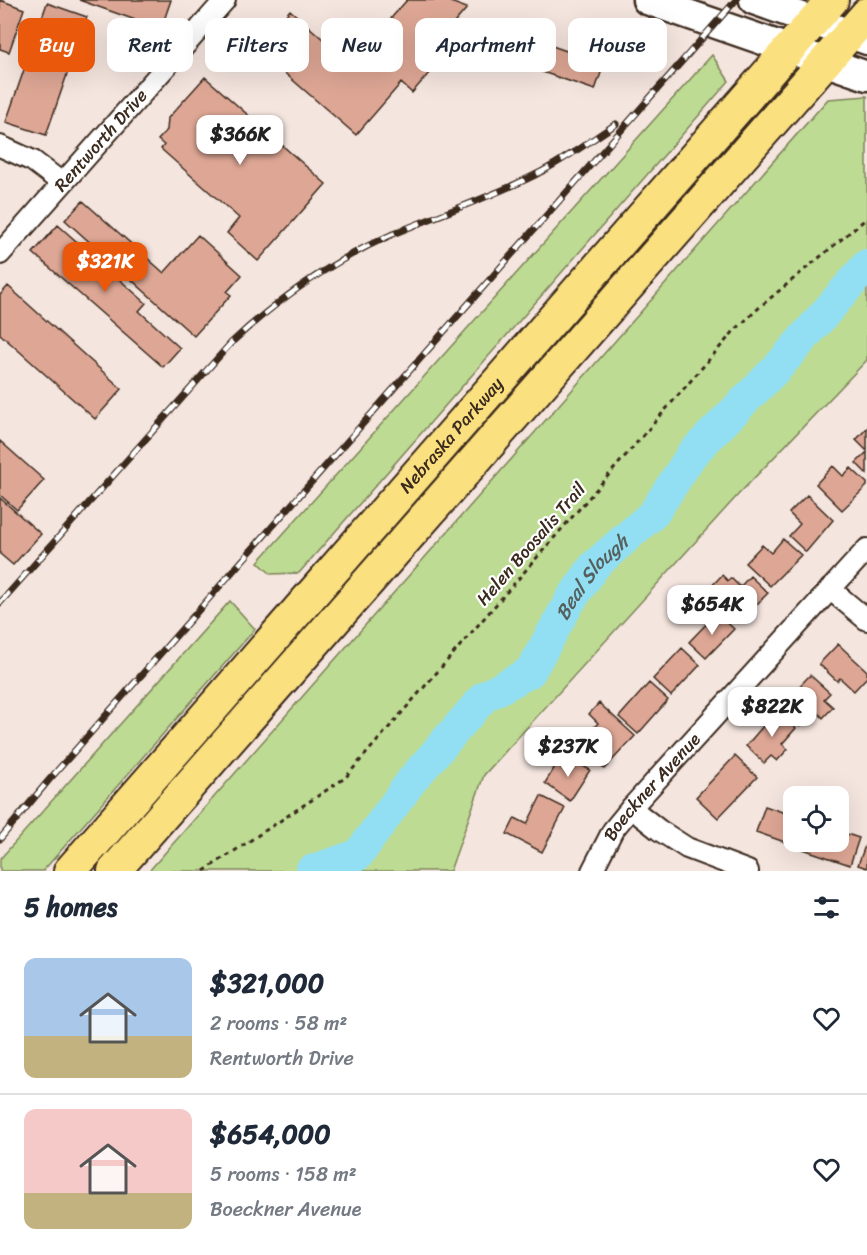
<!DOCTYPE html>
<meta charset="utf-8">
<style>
:root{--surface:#fff;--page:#f6f6f7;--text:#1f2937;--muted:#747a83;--line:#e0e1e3;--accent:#ea580c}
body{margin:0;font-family:Sriracha,sans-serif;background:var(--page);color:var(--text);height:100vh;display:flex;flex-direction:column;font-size:22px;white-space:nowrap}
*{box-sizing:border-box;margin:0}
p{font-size:20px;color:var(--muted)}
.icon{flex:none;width:33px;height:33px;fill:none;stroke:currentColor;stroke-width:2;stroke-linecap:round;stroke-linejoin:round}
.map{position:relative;height:871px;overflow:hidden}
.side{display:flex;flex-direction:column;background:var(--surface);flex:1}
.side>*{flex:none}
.banner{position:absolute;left:18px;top:18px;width:831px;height:54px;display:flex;gap:12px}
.tools{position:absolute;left:783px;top:786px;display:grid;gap:12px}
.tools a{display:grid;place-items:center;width:66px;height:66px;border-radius:12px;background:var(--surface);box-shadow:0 6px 24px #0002;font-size:30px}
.price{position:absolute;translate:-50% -51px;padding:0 14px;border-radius:12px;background:#fff;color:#222;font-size:20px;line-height:39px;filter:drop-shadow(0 2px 3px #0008)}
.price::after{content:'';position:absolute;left:50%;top:36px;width:18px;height:14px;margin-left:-9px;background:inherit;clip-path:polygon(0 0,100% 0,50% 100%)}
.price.active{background:var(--accent);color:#fff}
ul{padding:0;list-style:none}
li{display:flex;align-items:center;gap:18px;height:150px;padding:0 24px}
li+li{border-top:2px solid var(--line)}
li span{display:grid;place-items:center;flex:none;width:168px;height:120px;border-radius:12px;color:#555}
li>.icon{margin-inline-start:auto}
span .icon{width:72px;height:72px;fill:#fffc;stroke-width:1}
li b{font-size:26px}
h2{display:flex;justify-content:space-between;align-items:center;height:72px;padding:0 24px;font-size:26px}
.pill{padding:0 21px;border-radius:12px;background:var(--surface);box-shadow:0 6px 24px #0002;font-size:21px;line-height:54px}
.pill.active{background:var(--accent);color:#fff}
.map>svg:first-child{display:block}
.green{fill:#bddb93;stroke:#7c8258;stroke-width:1.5}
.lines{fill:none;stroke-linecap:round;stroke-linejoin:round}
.river{stroke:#92dff3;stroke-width:32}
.building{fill:#dea795;stroke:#3b2a1e;stroke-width:1.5}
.street-casing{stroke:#3b2a1e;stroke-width:24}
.secondary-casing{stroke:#3b2a1e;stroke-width:33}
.primary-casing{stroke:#3b2a1e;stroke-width:36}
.path{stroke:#3b2a1e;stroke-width:3;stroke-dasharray:4.5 4.5;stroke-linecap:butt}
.street{stroke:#fff;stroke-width:20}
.secondary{stroke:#fff;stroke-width:28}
.primary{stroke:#fbe080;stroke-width:32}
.rail-casing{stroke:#3b2a1e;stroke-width:7}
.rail{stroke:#fff;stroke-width:4.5;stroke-dasharray:14;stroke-linecap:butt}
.labels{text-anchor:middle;stroke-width:4.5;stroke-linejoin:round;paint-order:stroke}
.street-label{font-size:18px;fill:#3b2a1e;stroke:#fff}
.water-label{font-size:20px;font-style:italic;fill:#55605e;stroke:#fff}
</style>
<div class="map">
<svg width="867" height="871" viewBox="0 0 867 871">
<rect width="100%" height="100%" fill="#f5e5df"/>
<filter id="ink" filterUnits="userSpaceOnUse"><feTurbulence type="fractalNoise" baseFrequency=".0167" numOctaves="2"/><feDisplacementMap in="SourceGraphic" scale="12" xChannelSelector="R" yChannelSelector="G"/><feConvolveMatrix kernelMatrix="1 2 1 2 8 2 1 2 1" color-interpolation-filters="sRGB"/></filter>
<g filter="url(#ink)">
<path class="green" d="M712,55l17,26 -430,492 -28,1 -13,-12z
M867,96v264l-130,136 -253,279 -34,96h-301l679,-772z
M230,601l25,28 -212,242h-43v-12z"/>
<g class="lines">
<path class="river" id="s1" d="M311,871l47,-16 54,-75 72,-83 46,-25 40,-71 25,-36 59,-52 38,-59 87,-88 88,-101"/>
</g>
<path class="building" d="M0,0l24,9 -15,43 -9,-3z
M79,0h92l-10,29z
M407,0h38l22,8 -24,28 10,9 -41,48 -11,-10 -45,52 -99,-86 33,-39 61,54z
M47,3l40,14 -41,118 -40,-13z
M535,40l69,24 -9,26 -70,-24z
M205,77l121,107 -68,77 -31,-28 12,-15 -78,-69 3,-4 -6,-5 9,-10 1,-12z
M83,201l81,72 34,-38 44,40 -15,17 4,3 -37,41 -129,-116z
M58,225l88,78 -7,8 41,37 -17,19 -130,-114z
M8,286l114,103 -27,30 -95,-85v-39z
M867,428v23l-11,-11z
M0,441l44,39 -27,30 -17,-15z
M867,452v22l-11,-11z
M833,466l10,10 8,-8 16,15v3l-25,24 -26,-26z
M807,495l26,25 -27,32 -17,-16 11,-12 -11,-11z
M0,498l41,36 -28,31 -13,-11z
M783,539l18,16 -31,31 -25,-23 17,-18 9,8z
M722,575l6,6 3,-3 9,9 10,-11 18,17 -30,30 -27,-24 3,-3 -6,-6z
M717,613l17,16 -28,29 -17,-16z
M838,644l29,27v6l-13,14 -14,-13 -3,3 -18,-17z
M682,648l18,17 -29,31 -18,-17z
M810,675l20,18 -6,6 9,8 -10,11 -8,-9 -16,17 -19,-19z
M649,683l19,17 -30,34 -19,-17z
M599,703l36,33 -31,33 -18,-17 8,-9 -7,-8 11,-12 -9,-9z
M777,710l19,18 -14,16 6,5 -11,12 -6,-5 -7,7 -18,-17z
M735,756l22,21 -39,41 -22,-21z
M568,757l22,13 -20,31 -25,-18 11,-18 5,2z
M541,796l24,12 -23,44 -35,-18 8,-16 12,6z
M765,806l29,10v26h7l-2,5 -43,-15z
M838,831l21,7 -9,27 -47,-16 3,-7h32z
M867,840v28l-9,-3z"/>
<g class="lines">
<defs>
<g id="street">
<path d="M0,146l33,15 29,22"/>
<path id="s2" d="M0,254l225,-254"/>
<path d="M830,589l37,31"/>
<path d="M631,808l28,22 28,18 61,23"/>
<path id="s3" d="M592,871l21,-41 18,-22 236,-259"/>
</g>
<path id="secondary" d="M647,0l220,76
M754,0l113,40"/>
<g id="primary">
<path id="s4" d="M70,871l762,-871"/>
<path d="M114,871l753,-857"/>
</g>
</defs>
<use href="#street" class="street-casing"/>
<use href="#secondary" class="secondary-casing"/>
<use href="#primary" class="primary-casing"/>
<path class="path" d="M204,871l141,-93 389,-447 28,-26 105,-87"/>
<use href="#street" class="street"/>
<use href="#secondary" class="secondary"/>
<use href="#primary" class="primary"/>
<defs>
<path id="rail" d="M0,603l231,-260c47,-44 103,-83 162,-109 47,-20 96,-36 142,-59 28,-14 55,-34 81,-51
M0,839l49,-59 687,-780"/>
</defs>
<use href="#rail" class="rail-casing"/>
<use href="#rail" class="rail"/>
</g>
</g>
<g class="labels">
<g class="street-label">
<text dy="6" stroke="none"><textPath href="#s2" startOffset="152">Rentworth Drive</textPath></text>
<text dy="6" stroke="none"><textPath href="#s4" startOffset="579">Nebraska Parkway</textPath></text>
<text transform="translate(531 544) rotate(-49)" y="6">Helen Boosalis Trail</text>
<text dy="6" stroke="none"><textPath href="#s3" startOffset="104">Boeckner Avenue</textPath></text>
</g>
<g class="water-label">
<text dy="7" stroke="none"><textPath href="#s1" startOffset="418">Beal Slough</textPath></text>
</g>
</g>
</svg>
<div class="tools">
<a><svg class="icon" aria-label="locate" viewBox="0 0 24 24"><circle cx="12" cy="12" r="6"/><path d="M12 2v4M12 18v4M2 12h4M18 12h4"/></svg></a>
</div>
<b class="price" style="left:240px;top:166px">$366K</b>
<b class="price active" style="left:105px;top:293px">$321K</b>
<b class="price" style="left:712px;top:636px">$654K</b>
<b class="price" style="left:772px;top:738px">$822K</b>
<b class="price" style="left:568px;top:778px">$237K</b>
<div class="banner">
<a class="pill active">Buy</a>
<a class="pill">Rent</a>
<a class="pill">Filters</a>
<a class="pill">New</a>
<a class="pill">Apartment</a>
<a class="pill">House</a>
</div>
</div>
<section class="side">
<h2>5 homes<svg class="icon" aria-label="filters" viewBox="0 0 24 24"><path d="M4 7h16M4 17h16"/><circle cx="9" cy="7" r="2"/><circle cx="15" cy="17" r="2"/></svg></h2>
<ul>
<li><span style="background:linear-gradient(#a9c7e8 65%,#c2b280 0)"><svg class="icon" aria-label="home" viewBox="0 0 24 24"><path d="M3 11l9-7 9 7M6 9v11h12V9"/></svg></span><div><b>$321,000</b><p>2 rooms · 58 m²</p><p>Rentworth Drive</p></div><svg class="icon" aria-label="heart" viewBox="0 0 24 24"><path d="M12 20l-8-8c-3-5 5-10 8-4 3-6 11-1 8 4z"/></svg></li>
<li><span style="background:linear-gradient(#f6c9c9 70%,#c2b280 0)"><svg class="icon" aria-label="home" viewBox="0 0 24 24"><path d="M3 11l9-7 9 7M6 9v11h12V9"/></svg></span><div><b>$654,000</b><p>5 rooms · 158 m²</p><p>Boeckner Avenue</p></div><svg class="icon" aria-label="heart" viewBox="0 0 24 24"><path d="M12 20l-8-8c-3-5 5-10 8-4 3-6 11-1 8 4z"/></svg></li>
</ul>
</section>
